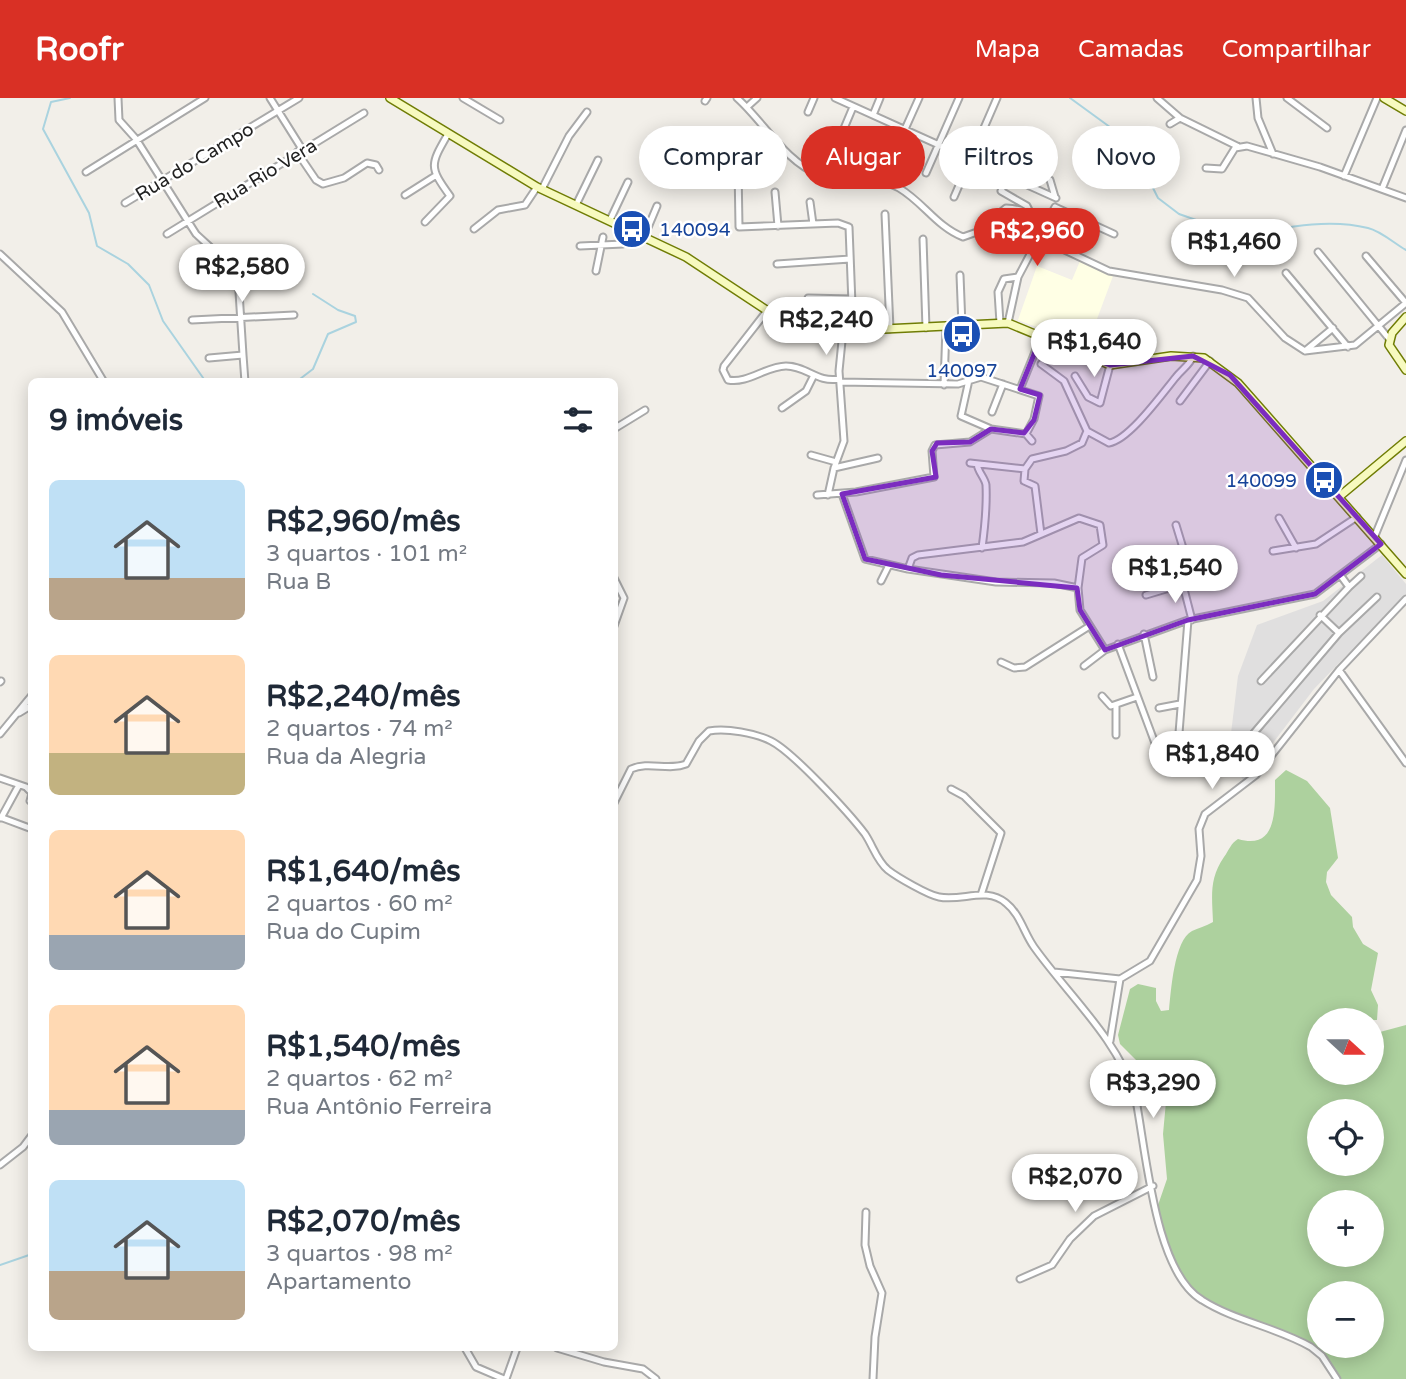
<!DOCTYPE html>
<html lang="pt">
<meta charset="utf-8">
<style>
:root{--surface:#fff;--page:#f6f6f7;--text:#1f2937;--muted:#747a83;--accent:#d93025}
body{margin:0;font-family:"Varela Round",sans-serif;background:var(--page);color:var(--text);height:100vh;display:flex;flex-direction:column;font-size:26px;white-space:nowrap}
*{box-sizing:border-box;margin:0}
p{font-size:23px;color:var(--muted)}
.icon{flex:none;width:38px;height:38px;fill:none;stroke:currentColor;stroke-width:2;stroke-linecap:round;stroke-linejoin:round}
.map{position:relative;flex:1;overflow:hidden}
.drawer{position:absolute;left:28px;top:280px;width:590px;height:973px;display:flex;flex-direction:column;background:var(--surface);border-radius:10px;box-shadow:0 4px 18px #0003}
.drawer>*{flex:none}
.banner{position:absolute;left:639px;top:28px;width:662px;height:63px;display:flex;gap:14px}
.needle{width:46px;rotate:111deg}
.controls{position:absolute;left:1307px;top:910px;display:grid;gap:14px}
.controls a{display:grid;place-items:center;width:77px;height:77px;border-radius:50%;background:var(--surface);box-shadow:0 4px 18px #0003;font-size:35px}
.price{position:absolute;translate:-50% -60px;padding:0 16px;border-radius:24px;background:#fff;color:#222;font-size:23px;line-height:46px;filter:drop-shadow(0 2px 4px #0008)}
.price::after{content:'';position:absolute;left:50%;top:42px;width:21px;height:16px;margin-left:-10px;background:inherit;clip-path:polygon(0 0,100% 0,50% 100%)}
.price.active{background:var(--accent);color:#fff}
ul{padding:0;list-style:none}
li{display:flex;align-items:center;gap:21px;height:175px;padding:0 21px}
li span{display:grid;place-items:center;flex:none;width:196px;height:140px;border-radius:10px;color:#555}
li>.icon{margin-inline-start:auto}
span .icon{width:84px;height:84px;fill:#fffc;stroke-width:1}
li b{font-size:30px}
h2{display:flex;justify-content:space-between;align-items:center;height:84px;padding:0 21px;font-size:30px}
.tag{padding:0 24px;border-radius:32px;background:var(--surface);box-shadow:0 4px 18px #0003;font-size:24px;line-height:63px}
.tag.active{background:var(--accent);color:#fff}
header{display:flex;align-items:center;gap:42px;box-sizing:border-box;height:98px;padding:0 35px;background:var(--accent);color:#fff}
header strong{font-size:33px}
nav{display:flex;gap:38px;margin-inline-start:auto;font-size:24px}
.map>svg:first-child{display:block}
.residential{fill:#e0dfdf}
.education{fill:#ffffe5}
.forest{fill:#add19e;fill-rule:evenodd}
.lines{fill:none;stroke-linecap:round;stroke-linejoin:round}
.stream{stroke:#aad3df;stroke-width:2}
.minor-casing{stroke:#a9a9a9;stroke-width:9}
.secondary-casing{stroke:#707d05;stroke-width:10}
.minor{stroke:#fff;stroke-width:5}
.secondary{stroke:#f7fabf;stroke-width:7}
.marked{fill:#7b2cbf;fill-opacity:0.2;stroke:#7b2cbf;stroke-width:5;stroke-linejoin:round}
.labels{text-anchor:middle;stroke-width:5;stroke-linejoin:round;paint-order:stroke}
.street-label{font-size:19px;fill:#222;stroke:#fff}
.transit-label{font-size:19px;fill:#164399;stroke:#fff;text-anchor:start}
</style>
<header>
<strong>Roofr</strong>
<nav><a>Mapa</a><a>Camadas</a><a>Compartilhar</a></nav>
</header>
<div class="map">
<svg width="1406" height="1281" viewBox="0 0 1406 1281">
<rect width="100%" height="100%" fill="#f2efe9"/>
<path class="residential" d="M1382,457l24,29v10l-92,95 -70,92 -16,-23 10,-82 19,-51 66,-24z"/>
<path class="education" d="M1080,163l33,15 -26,70 -69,-26 19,-54 35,14z"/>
<path class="forest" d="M1286,672l21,11 23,27 8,50 -11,14 -1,10 5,13 21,22 1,10 10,17 15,9 -7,37 7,15 -1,15h-57v53h52v-44l8,3 26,-7v354h-68l-20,-27 -107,-46 -18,-12 -20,-26 -16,-60 10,-29 -4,-45 4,-43 -47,-47 -2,-9 12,-46 8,-5 18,4v13l5,10 8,-1c2,-18 5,-70 23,-79 6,-3 14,-5 21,-9 -1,-26 -4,-43 11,-65 5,-7 7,-14 14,-18 40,12 37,-31 37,-59zM1320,1013h52v53h-52zM1320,1104h52v53h-52zM1320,1195h52v53h-52z"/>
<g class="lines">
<path class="stream" d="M70,0l-19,4 -8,27 46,84 8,33 31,18 21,21 14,36 43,61
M1070,0l44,32 27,34 17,34 21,16 20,7 11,14 11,4c48,-7 99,-23 147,-11 13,3 27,16 38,22
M296,284l17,-13 15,-35 28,-12 -1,-6 -17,-6 -25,-16
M0,1167l32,-11"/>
<defs>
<path id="minor" d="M118,0l1,22 17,19 60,95 37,34 5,8 5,79 -34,3
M270,0l32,51
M463,0l37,22
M737,0c27,24 48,64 83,77 24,9 57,0 79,13 24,14 38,39 64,49l14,-5 29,-24c20,1 26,5 34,23
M835,0l221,100
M1157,0l23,20 57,28
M1256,0l2,20 15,36
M1287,0l40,30
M705,3l2,-3
M747,9l10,-9
M808,14l6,-14
M873,17l7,-17
M1170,26l10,-6
M837,47l16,-38
M897,49l22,-49
M1018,53l-17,40 26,15 3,6
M297,54l19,28 7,4 21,-6 23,-15 9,2 3,5
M738,69l1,60 99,-4 11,4 4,103
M1206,70l16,1 13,-21 12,-2 73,21 86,31
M86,74l119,-74
M926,75l33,-75
M1344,78l33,-78
M1050,82l5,17
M542,91l27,-53 18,-24
M1382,91l24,-59
M775,94l3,34
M405,97l30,-19
M954,99l43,-99
M810,104l3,22
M125,105l174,-105
M576,107l22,-45
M1055,109l59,27
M885,116l5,115
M610,122l18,-38
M425,124l25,-26c-21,-29 -20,-31 -2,-62
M474,131l24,-19 27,-5 12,-18
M167,136l197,-121
M644,139l13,-31
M1037,139l72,34 113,19 26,8 37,40 20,13 50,-6 51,-42
M923,141l3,89
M580,148l43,-2 11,-12
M1318,154l72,88
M0,156l62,58 42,70
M1366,158l40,47
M777,166l73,-5
M596,173l7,-34
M1286,175l62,74
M960,177l2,51
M808,200l44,1
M766,214l-42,54 -1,4 5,10c20,4 38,-14 58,-14 21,0 31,17 53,13
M192,222l102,-5
M1000,225l-2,-31 6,-13 14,-2
M1008,225l10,-46 37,-70
M1305,253l28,-23
M243,257l2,27
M1041,266l23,17 23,50 22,12c20,-3 53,-49 67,-66 6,-8 14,-12 17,-21
M1075,278l13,21 12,6 10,-38
M969,282l-8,36 30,13 35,5 6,7
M840,284l118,2 23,-7 58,19 -5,23 -8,15
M944,287l2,-58
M1020,291l21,-52
M1180,303l30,-40
M782,310l24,-17 7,-14
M992,314l11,-28
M614,331l31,-19
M811,357l25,7
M970,365l55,6
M977,366c1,8 8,14 9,21 1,21 -1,41 -4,63
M834,370l44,-10
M842,396l23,65 43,10
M817,397l39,-3 78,-15 -2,-26 3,-6 35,-3 21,-13
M828,397l6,-27 10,-27 -5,-70 4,-40
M1279,420l17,30
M1041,436l-6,-48 -11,-5 1,-12 7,-10 34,-8 16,-8 5,-12
M1374,440l32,-78
M1273,453l43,-7 41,-27
M614,480l10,20 -10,28
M881,483l8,-16
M1183,487l9,35
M1349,489l12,-11
M1078,490l4,-30 21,-13 -3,-20 -21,-7 -56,24 -105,13 -6,3 -4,11 88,13 58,1 24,5 2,22 25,40 83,-30 127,-26 66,-50
M1146,497l47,-14 -17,-56
M1339,535l38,-36
M1144,536l9,43
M1118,546l38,102
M1001,564l13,6 11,-1 63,-40
M1084,568l21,-16
M1339,572l67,93
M1261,583l88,-94 -8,-11
M0,584l1,-1
M1102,598l9,10 26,-9
M1116,607v30
M1159,610l21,-4
M19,615l13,-8
M1179,635l9,-113
M0,636l32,-39
M1242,649l97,-114 -19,-18
M0,680l26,9 6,6
M951,691l13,7 37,37 -20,62
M30,703l2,-8
M614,705l17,-34c18,-8 37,2 55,-5l13,-23 10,-10c18,-3 46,2 62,10 22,11 78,72 94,93 8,12 12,27 23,36 9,7 40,25 51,27 23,5 47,-11 67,6 14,11 18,30 28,44 35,49 82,90 101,148 11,53 19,177 67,205 33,21 74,27 109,47l11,9 15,23
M0,719l32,12
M1,720l18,-33
M1054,874l66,7 30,-18 47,-81 4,-24 -2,-27 6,-15 51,-39 83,-105 67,-71
M1110,943l10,-62
M0,1067l23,-18 9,-12
M866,1114l-1,33 5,21 12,27 -7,44 -2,42
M1020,1181l32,-14 18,-26 24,-23 59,-30
M465,1250l11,19 28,12
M557,1250l47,14 39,7 13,10
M506,1281l11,-31"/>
<path id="secondary" d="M390,0l147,89 149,70 100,66 57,8 165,-8 102,42 61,-9 33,2 34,25 168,191
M1384,0l22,13
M1406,219l-14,16 -3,12 17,25
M1340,398l66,-55"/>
</defs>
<use href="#minor" class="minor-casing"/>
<use href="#secondary" class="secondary-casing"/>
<use href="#minor" class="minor"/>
<use href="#secondary" class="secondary"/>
</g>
<path class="marked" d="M1041,239l69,28 83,-9 37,19 151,169 -66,50 -127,26 -83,30 -25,-40 -3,-22 -136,-13 -76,-16 -23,-65 94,-17 -4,-26 5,-8 33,-1 21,-13 33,4 10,-13 6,-25 -20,-6z"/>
<defs>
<symbol id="bus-disc" viewBox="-11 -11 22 22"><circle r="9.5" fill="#1a4fb4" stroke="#fff"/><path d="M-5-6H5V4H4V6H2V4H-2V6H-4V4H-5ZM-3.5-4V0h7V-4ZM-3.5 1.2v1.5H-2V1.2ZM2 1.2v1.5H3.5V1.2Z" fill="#fff"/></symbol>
</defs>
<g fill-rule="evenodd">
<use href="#bus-disc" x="610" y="109" width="44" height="44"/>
<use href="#bus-disc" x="940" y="214" width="44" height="44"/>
<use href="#bus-disc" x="1302" y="360" width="44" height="44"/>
</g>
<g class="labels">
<g class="street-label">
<text transform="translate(194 63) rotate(-31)" y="7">Rua do Campo</text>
<text transform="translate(265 75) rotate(-31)" y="7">Rua Rio Vera</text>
</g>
<g class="transit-label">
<text x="659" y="138">140094</text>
<text x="962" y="279" text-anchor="middle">140097</text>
<text x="1297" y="389" text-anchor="end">140099</text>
</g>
</g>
</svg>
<div class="controls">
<a><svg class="needle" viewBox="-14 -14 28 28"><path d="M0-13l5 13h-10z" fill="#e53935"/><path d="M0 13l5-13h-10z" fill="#747a83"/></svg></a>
<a><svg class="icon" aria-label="locate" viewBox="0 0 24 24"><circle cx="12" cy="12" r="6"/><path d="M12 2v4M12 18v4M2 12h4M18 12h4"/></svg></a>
<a>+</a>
<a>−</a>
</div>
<b class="price active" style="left:1037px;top:170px">R$2,960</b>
<b class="price" style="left:1234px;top:181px">R$1,460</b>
<b class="price" style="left:242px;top:206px">R$2,580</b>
<b class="price" style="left:826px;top:259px">R$2,240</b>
<b class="price" style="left:1094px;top:281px">R$1,640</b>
<b class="price" style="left:1175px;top:507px">R$1,540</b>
<b class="price" style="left:1212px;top:693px">R$1,840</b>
<b class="price" style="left:1153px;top:1022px">R$3,290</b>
<b class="price" style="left:1075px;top:1116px">R$2,070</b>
<div class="banner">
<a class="tag">Comprar</a>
<a class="tag active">Alugar</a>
<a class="tag">Filtros</a>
<a class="tag">Novo</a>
</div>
<section class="drawer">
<h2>9 imóveis<svg class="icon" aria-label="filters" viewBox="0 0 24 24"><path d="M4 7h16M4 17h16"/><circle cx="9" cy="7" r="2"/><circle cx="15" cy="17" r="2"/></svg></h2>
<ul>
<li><span style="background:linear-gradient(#bfe0f5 70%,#b9a48a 0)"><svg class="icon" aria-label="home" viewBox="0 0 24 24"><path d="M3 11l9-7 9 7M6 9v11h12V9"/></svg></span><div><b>R$2,960/mês</b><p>3 quartos · 101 m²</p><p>Rua B</p></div></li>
<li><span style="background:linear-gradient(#ffd9b3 70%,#c2b280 0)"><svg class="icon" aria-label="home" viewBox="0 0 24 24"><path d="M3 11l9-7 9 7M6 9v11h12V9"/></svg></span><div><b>R$2,240/mês</b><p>2 quartos · 74 m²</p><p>Rua da Alegria</p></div></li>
<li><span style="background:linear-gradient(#ffd9b3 75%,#9aa5b1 0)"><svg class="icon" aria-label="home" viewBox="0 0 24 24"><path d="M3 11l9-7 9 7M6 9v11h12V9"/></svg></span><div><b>R$1,640/mês</b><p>2 quartos · 60 m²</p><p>Rua do Cupim</p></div></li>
<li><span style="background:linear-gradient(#ffd9b3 75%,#9aa5b1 0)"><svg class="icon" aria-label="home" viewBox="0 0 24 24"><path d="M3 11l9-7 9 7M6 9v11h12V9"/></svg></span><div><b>R$1,540/mês</b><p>2 quartos · 62 m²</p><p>Rua Antônio Ferreira</p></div></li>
<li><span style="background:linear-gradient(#bfe0f5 65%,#b9a48a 0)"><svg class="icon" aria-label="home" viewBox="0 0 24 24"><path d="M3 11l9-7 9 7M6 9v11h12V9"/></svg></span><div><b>R$2,070/mês</b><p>3 quartos · 98 m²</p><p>Apartamento</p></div></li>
</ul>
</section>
</div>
